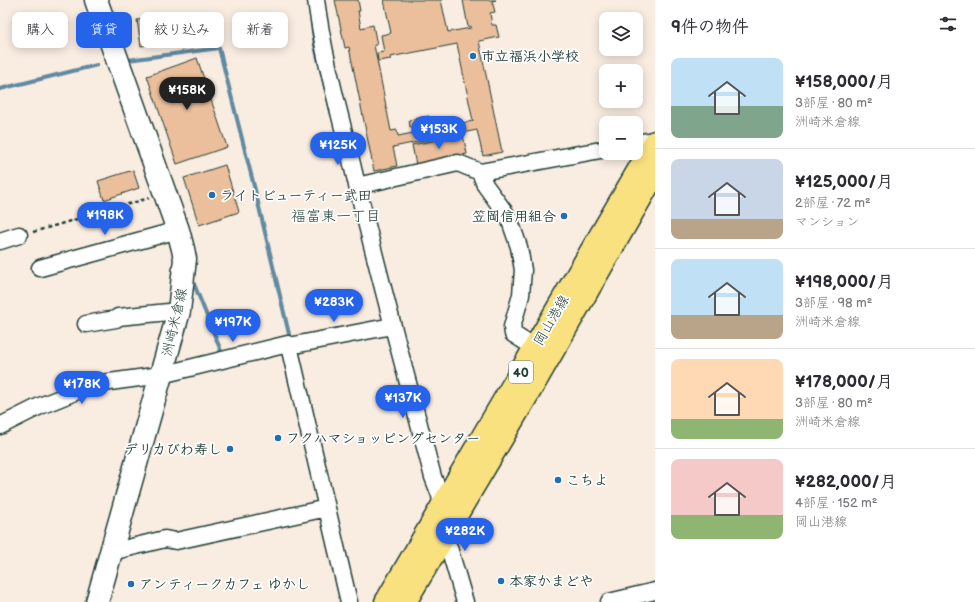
<!DOCTYPE html>
<html lang="ja">
<meta charset="utf-8">
<style>
:root{--surface:#fff;--page:#f2f2f3;--text:#2b2b33;--muted:#7c7c81;--line:#e1e1e2;--accent:#2563eb}
body{margin:0;font-family:"Balsamiq Sans","Klee One",sans-serif;background:var(--page);color:var(--text);height:100vh;display:flex;flex-direction:column;font-size:15px;white-space:nowrap}
*{box-sizing:border-box;margin:0}
p{font-size:13px;color:var(--muted)}
.icon{flex:none;width:22px;height:22px;fill:none;stroke:currentColor;stroke-width:2;stroke-linecap:round;stroke-linejoin:round}
.map{position:relative;flex:1;overflow:hidden}
.side{display:flex;flex-direction:column;background:var(--surface);width:320px}
.side>*{flex:none}
.banner{position:absolute;left:12px;top:12px;width:380px;height:36px;display:flex;gap:8px}
.buttons{position:absolute;left:599px;top:12px;display:grid;gap:8px}
.buttons a{display:grid;place-items:center;width:44px;height:44px;border-radius:8px;background:var(--surface);box-shadow:0 2px 10px #0003;font-size:20px}
.price{position:absolute;translate:-50% -34px;padding:0 9px;border-radius:14px;background:var(--accent);color:#fff;font-size:13px;line-height:26px;filter:drop-shadow(0 1px 2px #0008)}
.price::after{content:'';position:absolute;left:50%;top:24px;width:12px;height:9px;margin-left:-6px;background:inherit;clip-path:polygon(0 0,100% 0,50% 100%)}
.price.current{background:#222;color:#fff}
ul{padding:0;list-style:none}
li{display:flex;align-items:center;gap:12px;height:100px;padding:0 16px}
li+li{border-top:1px solid var(--line)}
li span{display:grid;place-items:center;flex:none;width:112px;height:80px;border-radius:8px;color:#555}
li>.icon{margin-inline-start:auto}
span .icon{width:48px;height:48px;fill:#fffc;stroke-width:1}
li b{font-size:17px}
h2{display:flex;justify-content:space-between;align-items:center;height:48px;padding:0 16px;font-size:17px}
.pill{padding:0 14px;border-radius:8px;background:var(--surface);box-shadow:0 2px 10px #0003;font-size:14px;line-height:36px}
.pill.current{background:var(--accent);color:#fff}
main{display:flex;flex:1;min-height:0}
.map>svg:first-child{display:block}
.lines{fill:none;stroke-linecap:round;stroke-linejoin:round}
.stream{stroke:#618aa1;stroke-width:4}
.building{fill:#ebbf9b;stroke:#1f3d34}
.street-casing{stroke:#1f3d34;stroke-width:19}
.secondary-casing{stroke:#1f3d34;stroke-width:25}
.primary-casing{stroke:#1f3d34;stroke-width:25}
.path{stroke:#1f3d34;stroke-width:2.5;stroke-dasharray:4 3;stroke-linecap:butt}
.street{stroke:#fff;stroke-width:16}
.secondary{stroke:#fff;stroke-width:22}
.primary{stroke:#fae180;stroke-width:22}
.poi-dot{fill:#1f6fb2;stroke:#fff;stroke-width:1.5}
.labels{text-anchor:middle;stroke-width:3.5;stroke-linejoin:round;paint-order:stroke}
.shield{fill:#fff;stroke:#627771;stroke-width:1}
.shield-label{font-size:13px;font-weight:bold;fill:#1f3d34}
.poi-label{font-size:14px;font-weight:bold;fill:#1f3d34;stroke:#fff;text-anchor:start}
.street-label{font-size:14px;fill:#1f3d34;stroke:#fff}
.neighbourhood-label{font-size:15px;fill:#1f3d34;stroke:#fff}
</style>
<main>
<div class="map">
<svg width="655" height="602" viewBox="0 0 655 602">
<rect width="100%" height="100%" fill="#f9ece1"/>
<filter id="ink" filterUnits="userSpaceOnUse"><feTurbulence type="fractalNoise" baseFrequency=".025" numOctaves="2"/><feDisplacementMap in="SourceGraphic" scale="8" xChannelSelector="R" yChannelSelector="G"/><feConvolveMatrix kernelMatrix="1 2 1 2 8 2 1 2 1" color-interpolation-filters="sRGB"/></filter>
<g filter="url(#ink)">
<g class="lines">
<path class="stream" d="M312,24l3,22 17,69
M128,60l91,-12 36,142 34,144
M0,89l97,-24
M192,279l29,72"/>
</g>
<path class="building" d="M335,0h23l2,11h-2l3,17 12,-3 4,20h-3l17,86 6,-1 1,6 75,-15 -16,-77 -67,13 1,2 -13,2 -1,-8 7,-1 -3,-17 10,-2 -7,-33h57l7,32 23,-4v-2l-3,1 -5,-27h33l-4,1 3,11 -5,1 2,12h4l3,12 -20,4 23,111 -19,4 -6,-26 -84,17 4,19 -23,5 -25,-124 -4,1z
M179,14l4,26 -42,6 -4,-26z
M197,58l30,89 -50,17 -30,-88z
M429,116l2,7 -21,4 -1,-7z
M463,135l4,19 -51,11 -4,-20z
M225,165l14,47 -40,13 -15,-47z
M133,170l6,18 -35,12 -6,-19z"/>
<g class="lines">
<defs>
<path id="street" d="M316,0c7,54 22,107 35,160 25,106 54,211 82,317l7,18 5,39 20,68
M636,143l19,-3
M480,172l5,13 24,33 10,29 4,23 -2,25 -9,32 1,7 22,14
M357,186l101,-23 22,9 126,-23
M0,241l19,-6
M40,268l138,-38
M86,324l30,-5 2,-2 61,-6
M289,346l60,256
M0,426l40,-20 55,-22 66,-9 127,-31 1,2 103,-20
M111,552l54,-13 11,2 151,-33
M609,602l46,-11"/>
<path id="secondary" d="M96,0l82,230 5,19 2,10 -6,52 -82,291"/>
<path id="primary" d="M386,602l269,-460
M405,602l130,-220 120,-209"/>
</defs>
<use href="#street" class="street-casing"/>
<use href="#secondary" class="secondary-casing"/>
<use href="#primary" class="primary-casing"/>
<path class="path" d="M33,232l116,-34"/>
<use href="#street" class="street"/>
<use href="#secondary" class="secondary"/>
<use href="#primary" class="primary"/>
</g>
</g>
<g class="poi-dot">
<circle cx="473" cy="56" r="4"/>
<circle cx="212" cy="195" r="4"/>
<circle cx="564" cy="216" r="4"/>
<circle cx="278" cy="438" r="4"/>
<circle cx="230" cy="449" r="4"/>
<circle cx="558" cy="480" r="4"/>
<circle cx="501" cy="581" r="4"/>
<circle cx="131" cy="584" r="4"/>
</g>
<g class="labels">
<rect class="shield" x="509" y="361" width="24" height="22" rx="3"/>
<g class="shield-label">
<text x="521" y="377">40</text>
</g>
<g class="poi-label">
<text x="481" y="61">市立福浜小学校</text>
<text x="220" y="200">ライトビューティー武田</text>
<text x="556" y="221" text-anchor="end">笠岡信用組合</text>
<text x="286" y="443">フクハマショッピングセンター</text>
<text x="222" y="454" text-anchor="end">デリカびわ寿し</text>
<text x="566" y="485">こちよ</text>
<text x="509" y="586">本家かまどや</text>
<text x="139" y="589">アンティークカフェ ゆかし</text>
</g>
<g class="street-label">
<text transform="translate(551 320) rotate(-60)" y="5">岡山港線</text>
<text transform="translate(174 322) rotate(-77)" y="5">洲崎米倉線</text>
</g>
<g class="neighbourhood-label">
<text x="336" y="221">福富東一丁目</text>
</g>
</g>
</svg>
<div class="buttons">
<a><svg class="icon" aria-label="layers" viewBox="0 0 24 24"><path d="M12 4l9 5-9 5-9-5zM3 14l9 5 9-5"/></svg></a>
<a>+</a>
<a>−</a>
</div>
<b class="price current" style="left:187px;top:111px">¥158K</b>
<b class="price" style="left:439px;top:150px">¥153K</b>
<b class="price" style="left:338px;top:166px">¥125K</b>
<b class="price" style="left:105px;top:236px">¥198K</b>
<b class="price" style="left:334px;top:323px">¥283K</b>
<b class="price" style="left:233px;top:343px">¥197K</b>
<b class="price" style="left:82px;top:405px">¥178K</b>
<b class="price" style="left:403px;top:419px">¥137K</b>
<b class="price" style="left:465px;top:552px">¥282K</b>
<div class="banner">
<a class="pill">購入</a>
<a class="pill current">賃貸</a>
<a class="pill">絞り込み</a>
<a class="pill">新着</a>
</div>
</div>
<section class="side">
<h2>9件の物件<svg class="icon" aria-label="filters" viewBox="0 0 24 24"><path d="M4 7h16M4 17h16"/><circle cx="9" cy="7" r="2"/><circle cx="15" cy="17" r="2"/></svg></h2>
<ul>
<li><span style="background:linear-gradient(#bfe0f5 60%,#7fa58c 0)"><svg class="icon" aria-label="home" viewBox="0 0 24 24"><path d="M3 11l9-7 9 7M6 9v11h12V9"/></svg></span><div><b>¥158,000/月</b><p>3部屋 · 80 m²</p><p>洲崎米倉線</p></div></li>
<li><span style="background:linear-gradient(#c9d6e8 75%,#b9a48a 0)"><svg class="icon" aria-label="home" viewBox="0 0 24 24"><path d="M3 11l9-7 9 7M6 9v11h12V9"/></svg></span><div><b>¥125,000/月</b><p>2部屋 · 72 m²</p><p>マンション</p></div></li>
<li><span style="background:linear-gradient(#bfe0f5 70%,#b9a48a 0)"><svg class="icon" aria-label="home" viewBox="0 0 24 24"><path d="M3 11l9-7 9 7M6 9v11h12V9"/></svg></span><div><b>¥198,000/月</b><p>3部屋 · 98 m²</p><p>洲崎米倉線</p></div></li>
<li><span style="background:linear-gradient(#ffd9b3 75%,#8fb573 0)"><svg class="icon" aria-label="home" viewBox="0 0 24 24"><path d="M3 11l9-7 9 7M6 9v11h12V9"/></svg></span><div><b>¥178,000/月</b><p>3部屋 · 80 m²</p><p>洲崎米倉線</p></div></li>
<li><span style="background:linear-gradient(#f6c9c9 70%,#8fb573 0)"><svg class="icon" aria-label="home" viewBox="0 0 24 24"><path d="M3 11l9-7 9 7M6 9v11h12V9"/></svg></span><div><b>¥282,000/月</b><p>4部屋 · 152 m²</p><p>岡山港線</p></div></li>
</ul>
</section>
</main>
